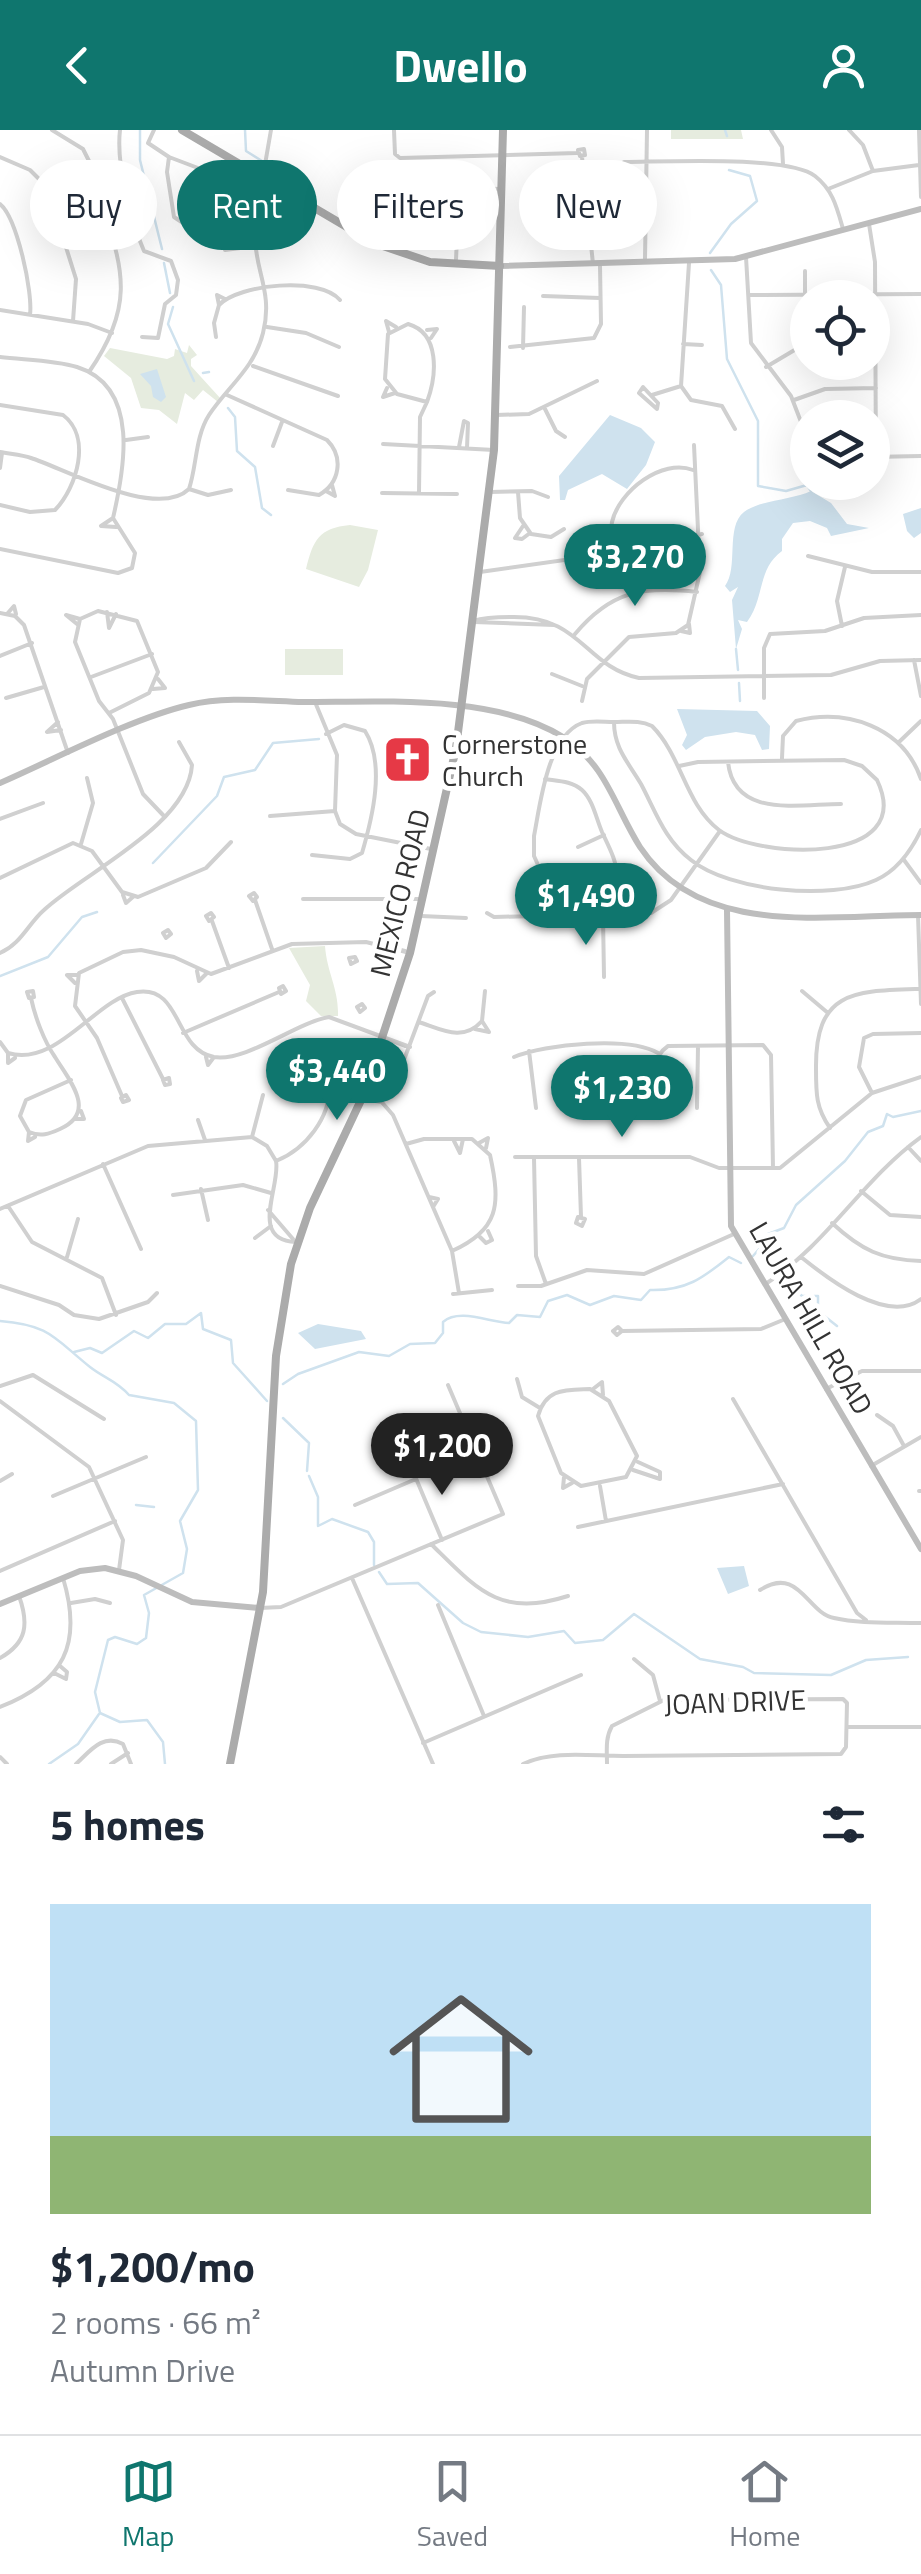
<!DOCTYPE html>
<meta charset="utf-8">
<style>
:root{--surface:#fff;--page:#f2f2f3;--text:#1f2937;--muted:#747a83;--line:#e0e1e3;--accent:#0f766e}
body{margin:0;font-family:"Titillium Web",sans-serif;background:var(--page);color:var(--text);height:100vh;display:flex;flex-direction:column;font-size:38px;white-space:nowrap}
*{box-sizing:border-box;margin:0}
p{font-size:32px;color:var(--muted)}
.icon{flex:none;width:55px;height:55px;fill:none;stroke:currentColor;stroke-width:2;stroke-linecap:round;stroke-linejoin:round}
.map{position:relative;height:1634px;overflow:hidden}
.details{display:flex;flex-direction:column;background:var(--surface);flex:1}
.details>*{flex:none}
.guide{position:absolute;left:30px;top:30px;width:862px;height:90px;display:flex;gap:20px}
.fabs{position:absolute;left:790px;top:150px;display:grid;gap:20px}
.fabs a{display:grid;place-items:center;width:100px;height:100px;border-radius:50%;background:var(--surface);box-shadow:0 10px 40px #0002;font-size:50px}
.price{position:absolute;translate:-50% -85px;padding:0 22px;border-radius:35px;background:var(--accent);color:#fff;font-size:32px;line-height:65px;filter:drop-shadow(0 2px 5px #0008)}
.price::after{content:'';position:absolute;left:50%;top:60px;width:30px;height:22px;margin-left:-15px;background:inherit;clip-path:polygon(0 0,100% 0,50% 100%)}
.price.selected{background:#222;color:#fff}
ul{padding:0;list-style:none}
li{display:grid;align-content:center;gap:20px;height:530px;padding:0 50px}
li span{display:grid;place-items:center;height:310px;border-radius:0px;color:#555}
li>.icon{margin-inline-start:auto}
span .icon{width:180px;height:180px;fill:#fffc;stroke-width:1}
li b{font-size:42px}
h2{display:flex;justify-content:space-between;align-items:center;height:120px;padding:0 50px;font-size:42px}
.tag{padding:0 35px;border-radius:45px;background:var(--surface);box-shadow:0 10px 40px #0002;font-size:35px;line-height:90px}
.tag.selected{background:var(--accent);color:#fff}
header{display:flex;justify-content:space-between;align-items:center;height:130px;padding:0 50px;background:var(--accent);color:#fff;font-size:45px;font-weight:700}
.dock{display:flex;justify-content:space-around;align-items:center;height:140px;border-top:2px solid var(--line);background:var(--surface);font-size:28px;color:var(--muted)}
.dock a{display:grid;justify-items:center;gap:5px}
.dock .selected{color:var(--accent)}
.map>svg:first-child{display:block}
.green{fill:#e6ecdf}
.water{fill:#cfe2ee}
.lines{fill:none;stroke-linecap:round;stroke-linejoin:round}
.stream{stroke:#cfe2ee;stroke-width:2.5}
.street{stroke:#d0d0d0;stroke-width:4}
.secondary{stroke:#bdbdbd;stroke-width:6}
.primary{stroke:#ababab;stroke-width:8}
.labels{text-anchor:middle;stroke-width:10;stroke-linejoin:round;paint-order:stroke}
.poi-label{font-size:28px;fill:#333;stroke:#fff;text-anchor:start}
.street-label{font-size:28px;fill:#333;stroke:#fff}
</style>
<header><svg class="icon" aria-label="back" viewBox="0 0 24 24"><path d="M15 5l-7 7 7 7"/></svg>Dwello<svg class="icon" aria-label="person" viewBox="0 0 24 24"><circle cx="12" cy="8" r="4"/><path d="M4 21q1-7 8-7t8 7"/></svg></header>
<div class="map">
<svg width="921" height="1634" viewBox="0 0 921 1634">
<rect width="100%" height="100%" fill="#fff"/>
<path class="green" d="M671,0h70l2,9h-72z
M189,215l8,10 -6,4v7l30,33 -3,3 -15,-12 -9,10 -9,-7 -8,31 -18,-14 -18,-2 -10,-30 -27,-22 6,-8 57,11 7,-3 1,-7 12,4z
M350,395l28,5 -10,40 -9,17 -53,-18c7,-29 13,-41 44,-44z
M285,519h58v26h-58z
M325,816c2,27 14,43 13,70h-17l-15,-15 4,-16 -21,-37z"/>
<path class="water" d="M157,239l9,28 -5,5 -8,-5 -2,-11 -11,-12z
M610,285l31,13 14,14 -9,23 -19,24 -25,-15 -34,16 -3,10h-5l-1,-24z
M811,361l20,12 16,21 22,4 -38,8 -4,-8 -17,-7 -17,2 -11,16v12c-25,18 -17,47 -35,71l-9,-2 4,9 -6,20 -4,-49 6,-13 -8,5 -5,-6c14,-18 0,-59 19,-74 16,-12 48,-12 67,-21z
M921,378v25l-7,5 -7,-7 -4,-17z
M677,579l80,2 13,15 -1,23 -7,1 -7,-15 -19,-3 -31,5 -19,13 -4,-5 5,-10z
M318,1194l43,7 5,8 -51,10 -17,-16z
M744,1436l5,20 -21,8 -11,-26z"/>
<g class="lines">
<path class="stream" d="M140,0v30l22,89
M245,0l1,21 16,10
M725,0l2,6
M710,123l21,-29 26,-23 -7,-25 -21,-6
M164,133l6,30
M711,140l10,15 6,74 31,62v65l28,5 21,-6 4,6
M173,177l-5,17 26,57
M203,243l6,-1
M228,278l7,9 2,34 18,16 7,41 9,7
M736,519l2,21
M739,553l1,18
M153,733l64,-67 7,-19 31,-7 18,-27 46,-4
M0,846l48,-19 34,-40 15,-5
M761,1119l15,18
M753,1126l7,-8 13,-1 -5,-13 16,-6 12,-23 49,-44 23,-29 15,-6 4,-12 6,3 28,-6
M784,1148l18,18h16v15l19,15
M0,1191c50,4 54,17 90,46 14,11 27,14 39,28l45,8 22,18 2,69 -18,31 7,28 -4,24 -39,22 5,18 -3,25 -9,6 -22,-7 -7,3 -13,52 5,21 20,9 27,-2 16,22 2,22
M74,1222l16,-4 12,5 32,-22 14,7 17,-14h21l15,-11 2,16 28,11 2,23 34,38
M283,1254l15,-10 61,-22 30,4 21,-12 25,-1 8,-10v-11c16,-14 46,0 66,1l8,-8 23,2 8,-16 19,-6 23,10 24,-9 27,4 9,-10c36,1 53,-12 79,-33l12,6
M283,1288l26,25 -2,28
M309,1346l9,21v29l14,-7 36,13 6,10v23
M136,1375l18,2
M379,1442l8,12 31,-1 45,40 18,9 47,5 36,-6 11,12 28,-3 31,-26 66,45 43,8 11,6 77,2 35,-15 42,-3
M49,1634l29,-20 21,-30"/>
<path class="street" d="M52,0l31,19 8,16c21,87 56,124 -2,207
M120,0c-4,34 10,89 24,121l27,10 7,19 -2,15 -11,9 -7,34 -16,-1
M154,0l-6,13 21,14 -2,15 7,45 21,14
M394,0l1,24 5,4 177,-5
M771,0l11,17 1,17
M849,0l14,15 10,26
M919,0l2,67
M584,19l1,6 -5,1 -2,-6z
M0,27l30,13 17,17 29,92 -3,42
M169,27l29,11
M582,27l11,107
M624,32c39,0 163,-7 191,14 18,14 22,32 28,53
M263,46l8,-46
M828,59l45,-18 46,-6
M233,66l26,12
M0,74c17,14 33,88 30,111
M869,94l6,38 1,215
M225,120l46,-6
M746,127l5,86 40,53 17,44
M645,129l2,-129
M456,130l3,-67 6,-5 35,1
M689,133l-8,123 10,14 31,6 13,23
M805,141v24
M750,165l171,-1
M543,166l57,2
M219,175l-2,-10 8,4
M0,180l88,14 24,9
M408,194c32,9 29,51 19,78l-30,-8 -12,-15 3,-45z
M267,197l39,6 33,14
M427,200l10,-1 -6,9
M389,202l-3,-11 10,6
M216,207l-2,-14 5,-18c20,-21 101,-29 121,-5
M683,214l19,1
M510,217l84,-9 7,-14 -1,-59
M523,218l1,-41
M0,227c24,3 54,3 77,10 64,20 47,104 36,151l22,35 -3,15 -14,5 -118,-24
M253,236l85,30
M766,237l42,-25
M643,257l15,16 -1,6 -18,-16z
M387,258l-4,9 12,-4
M227,265l100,45c17,17 13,43 -8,55l-31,-5
M652,265l29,-9
M794,270l31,-11 51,-1
M0,275l63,10c29,22 14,72 -8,95l-25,2 -30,-7
M544,277l12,24 9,6
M496,285l33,-1 68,-33
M126,310l22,-3
M383,314l111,6
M273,316l9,-24
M459,317l5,-26 4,2 -1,25
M0,322c10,2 22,3 31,6 34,11 126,62 158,31 8,-24 6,-52 20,-74 19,-29 45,-46 54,-82 15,-58 -30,-79 7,-149
M872,327l49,-1
M0,338l2,-15
M189,359l19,6 23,-5
M326,361l9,5 -3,-11
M490,362l42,-1 16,6
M518,362l2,26 11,16 20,3 13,-8
M382,363l75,1
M419,363l1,-76 7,-15
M113,388l-12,8 15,1
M523,396l-8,12 7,1 8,-6
M612,424c-1,-10 -2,-22 0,-32 7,-31 50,-64 81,-52
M808,426l64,16h49
M480,442l162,-23 60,-15
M107,482l2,16 7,-14
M0,483l15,3 9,9 44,128
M7,484l7,-8 2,8
M473,491c13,-4 26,-4 39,-4 70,-1 72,49 127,61l192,-3 49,-14 41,-1
M474,492l80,3
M77,494l-11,-9 14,4
M842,496l-5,-25 8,-34
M681,501l9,2 -1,-9
M575,504c36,-43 67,-48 122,-42
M0,526l32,-13
M914,530l7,36
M552,544l30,12
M91,547l61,-23
M153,559l12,-1 -7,-9
M6,568l38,-11
M764,568v-50l6,-14 55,-3 39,-13 57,-3
M582,571l5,-22 42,-42 47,-4 12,-8 12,-53 -6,-127
M315,572l22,53 -2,56 5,13 16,10 75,15
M109,583l40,-20 9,-21 -21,-51 -39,-10 -18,8 -5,23 24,59 14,18 30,75 20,21
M58,592l-11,10 14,-2
M614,592c0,26 14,40 27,62 15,28 23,55 50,76 38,31 140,41 185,20 22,-10 35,-29 45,-50
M899,612l22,-21
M782,628l1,-22 13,-15c51,-13 107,6 125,58
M728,632c6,57 71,42 113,42
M545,649c13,2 27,2 37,11 11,10 14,28 20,42 12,26 32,59 -17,59 -17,0 -29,-3 -42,-15l-9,-20v-20c6,-30 13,-100 48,-113 10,-3 22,-1 32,-1 14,0 26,-2 38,4 30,30 33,78 67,104 39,29 199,36 158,-50l-15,-14 -18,-6 -146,2 -19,4
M270,686l65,-5
M0,689l43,-16
M81,714l12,-41 -6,-25
M578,717l26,-12
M312,725l38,4 12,-6c10,-34 24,-89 3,-122l-21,-6 -18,9
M904,730l17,23
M0,748l73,-35 19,8 30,41 16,5 68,-29 25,-26
M616,748l16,9
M528,758l15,-12
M254,763l3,4 -4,4 -4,-5z
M123,765l3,8 8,-7
M303,769h118
M255,770l17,49
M211,783l3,4 -5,4 -3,-5z
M487,783l7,4 157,-4 20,-13 49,-69
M918,785l3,89
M421,786l45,2
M603,786l1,61
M212,791l17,47
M168,800l3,4 -5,4 -3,-5z
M389,817l16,4
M0,823c21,-9 28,-29 44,-43 39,-37 144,-84 148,-145l-13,-23
M355,827l2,4 -6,3 -2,-6z
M197,841l2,10 8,-8
M75,853l-8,-8h11
M283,856l3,5 -5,3 -2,-6z
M33,861l1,6 -5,1 -2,-6z
M802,861l26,22
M31,868c4,19 13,43 24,59 14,23 43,55 5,72 -11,5 -19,8 -31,3l-9,-16 6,-16 45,-20
M122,868l41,81
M362,874l3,4 -5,4 -3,-5z
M419,892c24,8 44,20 63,-1l3,-30
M475,899l14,3 -7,-11
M183,903l96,-41
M387,909l18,7
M0,912l8,11c49,15 88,-55 129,-61 45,-7 37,58 77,65 33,5 81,-34 115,-40l81,30
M529,921l7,57
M8,923v10l7,-5
M206,927l2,8 6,-8
M514,927c31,-13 115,-21 144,-4
M169,948l1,6 -5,1 -2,-5z
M396,951l32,-85 6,-4
M643,956l5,12
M581,960l62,-4c13,-13 10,-30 25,-40l95,-1 8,10 2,113
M364,963l15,6 14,16 59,136 7,42
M872,963l-13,-26 5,-29 9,-4 48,-1
M126,965l3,5 -6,2 -2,-4z
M122,966l-25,-58 -22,-32 4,-33 44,-21 18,-2 33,7 37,17 81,-30 74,-2 44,11
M362,969l20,3
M697,978l1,-62
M75,989h9l-3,-8
M198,990l7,20
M830,998c-14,-20 -14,-34 -14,-59 -1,-78 37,-78 102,-80
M29,1002l-1,9 7,-4
M252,1007l11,-42
M454,1011l6,12 3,-14
M479,1013l9,-5 -2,10
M406,1014l18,-5h48l18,16c11,50 9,75 -38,96
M908,1017l13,14
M515,1027h175l29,11h61l92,-75 49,-16
M534,1028l2,98 10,28
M579,1028l2,59
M276,1031c30,-12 54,-43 54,-76l-12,-13
M103,1034l38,85
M201,1059l7,31
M861,1061l29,24 31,2
M173,1065l70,-10 28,8
M429,1067l9,2 -5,8
M8,1076l24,36 70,36 14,37
M0,1079l148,-63 104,-9 15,9 9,15c5,25 -28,79 20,81
M268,1080l25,29
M578,1087l7,2 -3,7 -6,-3z
M832,1093c29,27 50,37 89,38
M480,1107l6,6 6,-3 -4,-9
M255,1108l16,-12
M67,1127l11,-38
M801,1127c26,21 86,68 120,42
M767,1153c60,-39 96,-104 154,-146
M0,1156l59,19 15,10 25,4 49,-17 9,-9
M518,1156h23l46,-16 57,4 90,-40
M453,1164l39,-4
M618,1197l4,4 -5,4 -4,-4z
M622,1201l139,-2 22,-9
M517,1249l5,18 18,11
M0,1256l33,-11 71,44
M590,1259l19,12 28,55 -11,21 -45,9 -20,-13 -23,-57c8,-28 27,-26 52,-27z
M593,1259l9,-7 1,13
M826,1259l36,-18h59
M733,1269l124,214 9,7
M0,1271l89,66 34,73 -4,30
M877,1285l16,11 11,20
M871,1336l50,-29
M412,1339l30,71
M633,1340l27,9v-7l-22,-10
M564,1347l-1,11 9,-5
M0,1351l12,-7
M600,1356l6,35
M919,1361h2
M53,1366l93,-39
M355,1375l61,-26
M578,1397l205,-43
M431,1414c46,45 68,74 137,52
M0,1441l115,-50
M352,1448l81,186
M760,1460c39,-25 47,23 74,28 26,6 59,4 87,5
M71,1473l24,-4 15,4
M438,1475l46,111
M260,1478l21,-1 222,-93 -55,-129
M0,1528c27,-15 29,-34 19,-62
M634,1529l19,16 7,26
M54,1543l12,6 1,-7 -7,-6
M0,1577c64,-25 83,-63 63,-129
M847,1597h74
M423,1613l158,-68
M0,1627l7,7
M76,1634c14,-13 27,-31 47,-20l8,20
M111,1634l17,-11
M523,1634c30,-14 67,-8 100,-8 73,-1 146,-2 218,-2l5,-7 1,-44 -4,-4 -179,1 -52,26c-7,12 -5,25 -5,38"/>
<path class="secondary" d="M500,136l235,-7 186,-50
M0,653c55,-24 133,-65 189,-78 37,-9 77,-4 114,-3 78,0 192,-8 260,35 44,28 51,69 77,110 61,92 187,68 281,68
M727,780l4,316 190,323
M0,1474l80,-33 25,-3 31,8 56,26 68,6"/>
<path class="primary" d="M182,0l192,113 56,19 70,4
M230,1634l33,-172 13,-236 15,-92 19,-56 52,-110 48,-145 46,-205 38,-298 9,-320"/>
</g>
<defs>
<symbol id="church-square" viewBox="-11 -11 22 22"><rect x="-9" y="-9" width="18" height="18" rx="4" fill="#e63946" stroke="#fff"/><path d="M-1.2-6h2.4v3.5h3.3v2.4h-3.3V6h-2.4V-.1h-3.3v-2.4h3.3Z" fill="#fff"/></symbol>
</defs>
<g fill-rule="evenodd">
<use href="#church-square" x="380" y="602" width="55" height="55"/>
</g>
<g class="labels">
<g class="poi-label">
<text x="442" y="624">Cornerstone<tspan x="442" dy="32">Church</tspan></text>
</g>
<g class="street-label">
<text transform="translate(400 763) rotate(-76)" y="10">MEXICO ROAD</text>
<text transform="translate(811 1188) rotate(60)" y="10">LAURA HILL ROAD</text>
<text transform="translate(735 1572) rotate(-2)" y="10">JOAN DRIVE</text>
</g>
</g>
</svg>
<div class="fabs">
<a><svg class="icon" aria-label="locate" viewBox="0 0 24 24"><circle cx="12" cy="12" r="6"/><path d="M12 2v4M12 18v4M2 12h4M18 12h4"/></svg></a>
<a><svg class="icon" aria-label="layers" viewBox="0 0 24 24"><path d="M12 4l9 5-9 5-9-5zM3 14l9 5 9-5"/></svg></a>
</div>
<b class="price" style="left:635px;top:479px">$3,270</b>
<b class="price" style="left:586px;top:818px">$1,490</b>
<b class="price" style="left:337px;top:993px">$3,440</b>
<b class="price" style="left:622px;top:1010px">$1,230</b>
<b class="price selected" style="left:442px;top:1368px">$1,200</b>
<div class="guide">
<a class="tag">Buy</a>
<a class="tag selected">Rent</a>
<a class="tag">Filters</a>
<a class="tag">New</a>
</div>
</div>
<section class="details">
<h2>5 homes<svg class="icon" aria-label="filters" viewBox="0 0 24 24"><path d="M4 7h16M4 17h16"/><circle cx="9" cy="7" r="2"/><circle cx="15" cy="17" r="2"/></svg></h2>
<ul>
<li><span style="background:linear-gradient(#bfe0f5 75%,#8fb573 0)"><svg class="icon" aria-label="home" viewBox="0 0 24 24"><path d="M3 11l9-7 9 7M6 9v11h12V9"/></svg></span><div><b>$1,200/mo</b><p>2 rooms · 66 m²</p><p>Autumn Drive</p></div></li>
</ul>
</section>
<nav class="dock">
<a class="selected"><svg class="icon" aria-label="map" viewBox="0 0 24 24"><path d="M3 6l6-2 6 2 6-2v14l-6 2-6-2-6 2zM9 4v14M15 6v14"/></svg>Map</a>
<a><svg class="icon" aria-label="saved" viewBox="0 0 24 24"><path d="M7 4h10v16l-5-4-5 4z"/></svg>Saved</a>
<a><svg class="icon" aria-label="home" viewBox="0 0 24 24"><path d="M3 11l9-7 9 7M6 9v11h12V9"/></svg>Home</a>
</nav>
